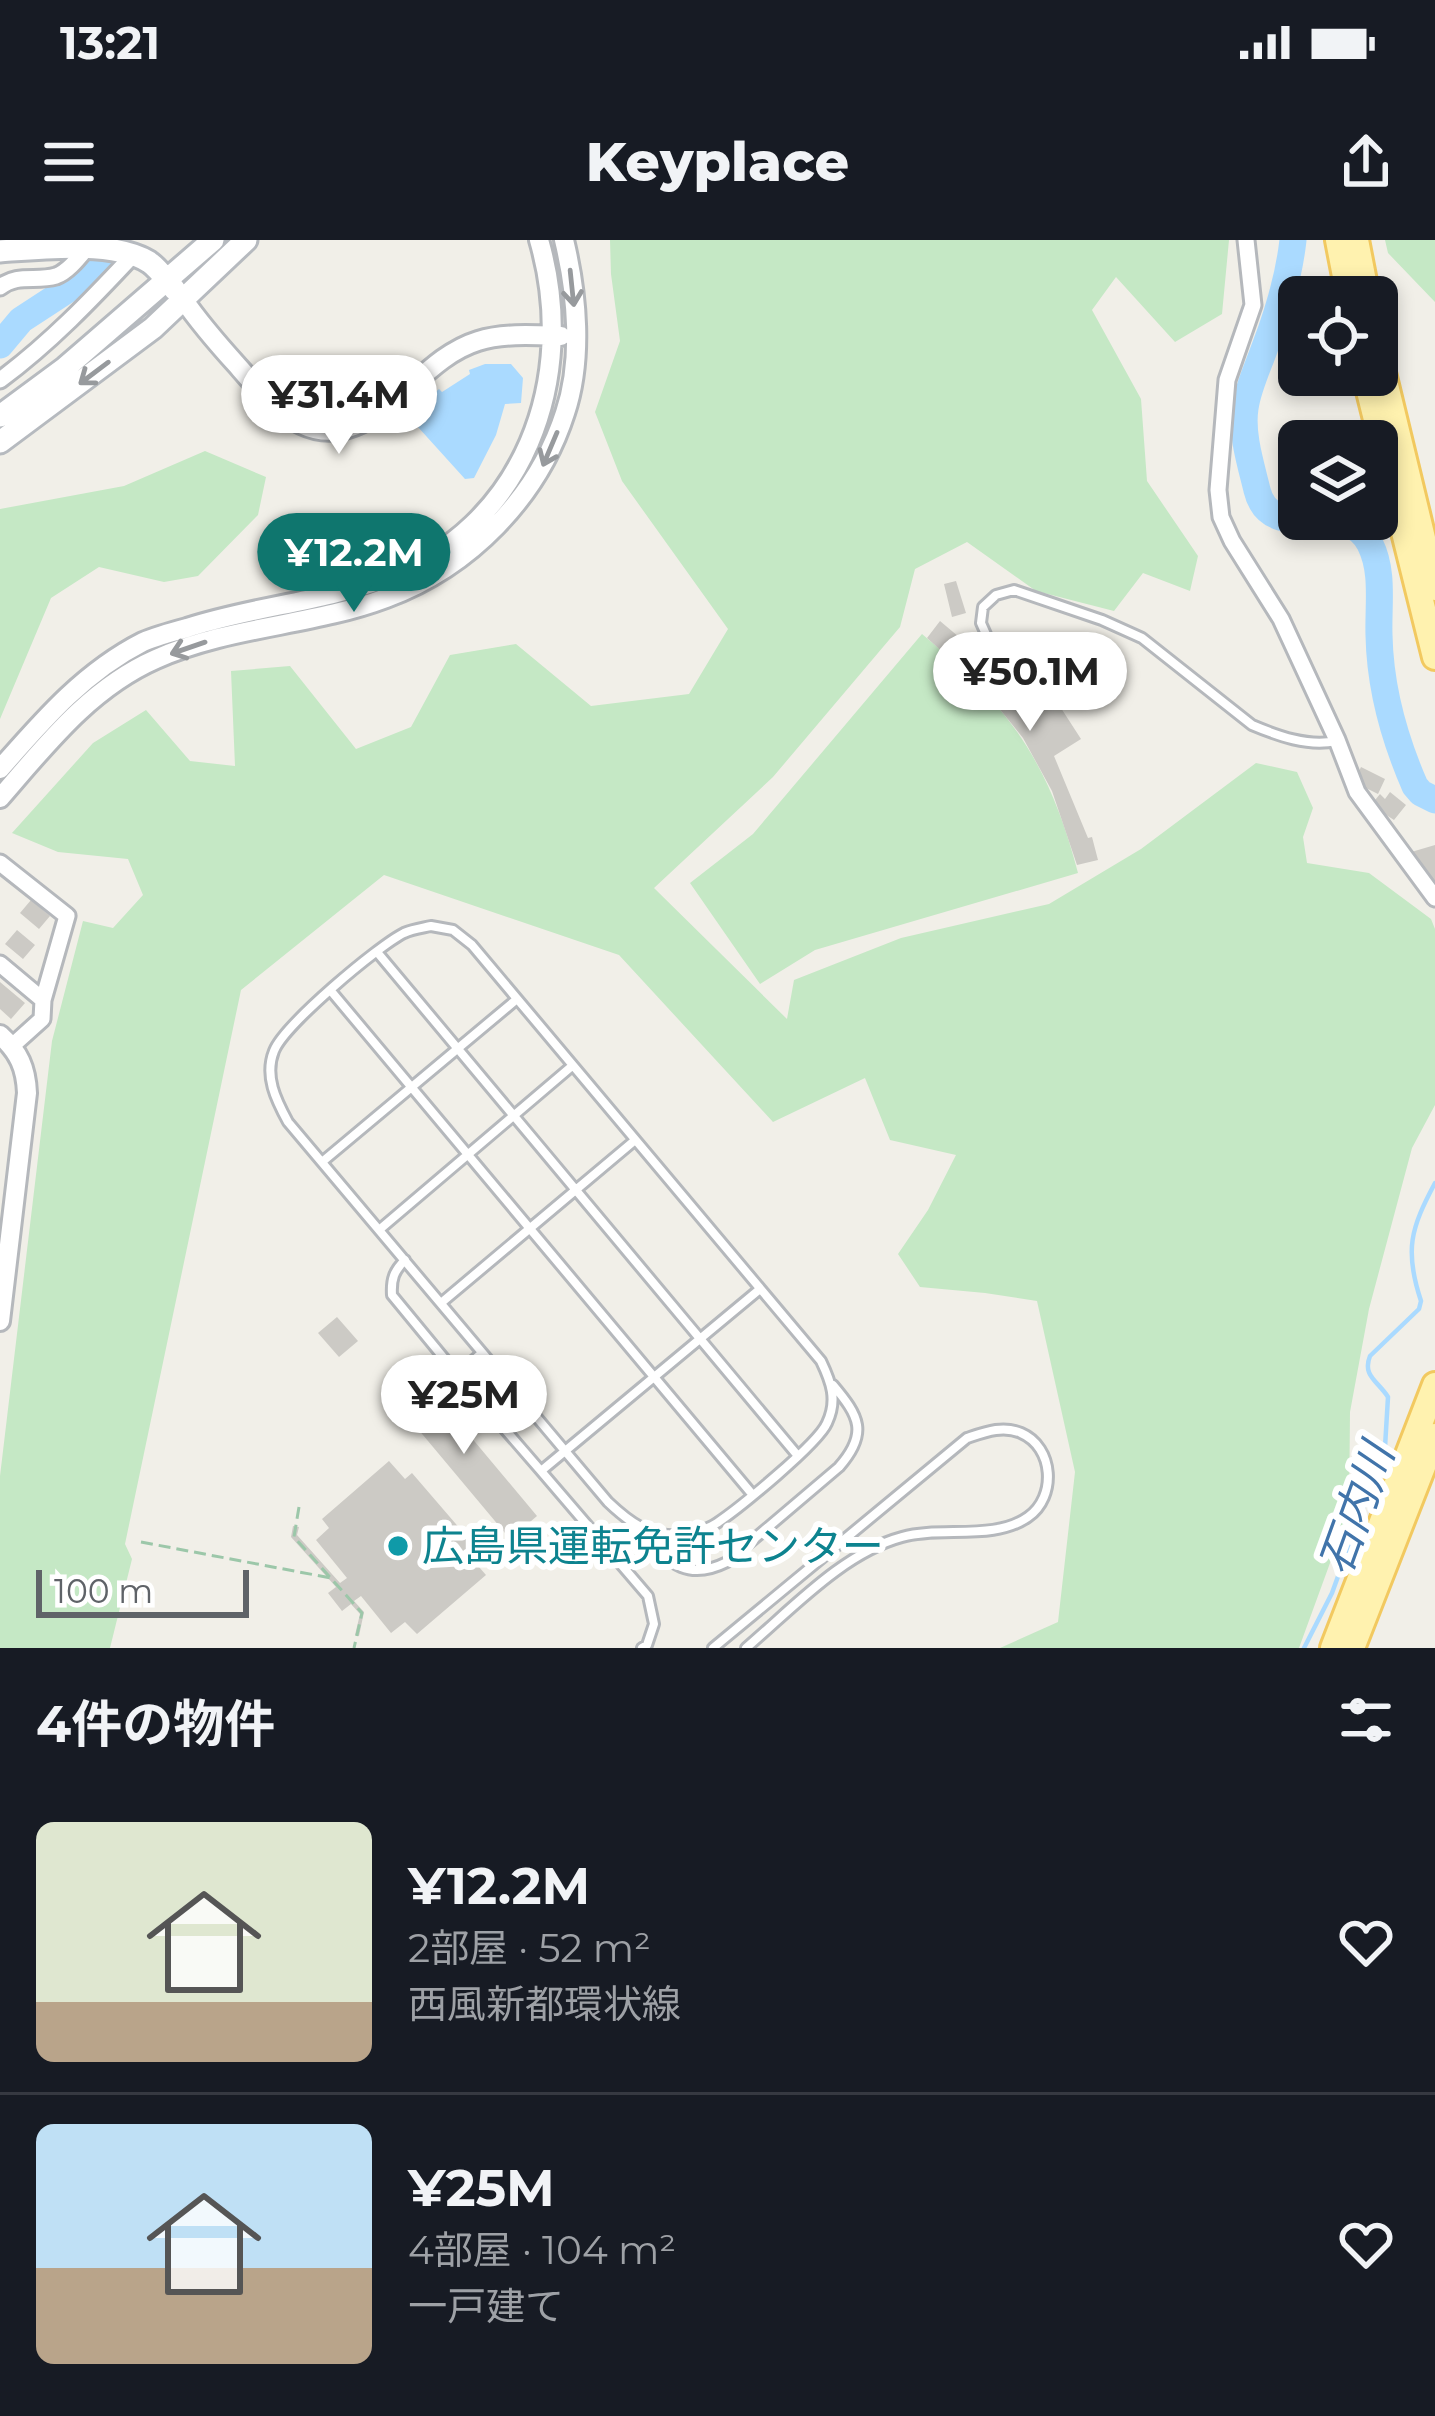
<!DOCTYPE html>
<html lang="ja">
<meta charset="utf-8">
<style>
:root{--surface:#171b24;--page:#20242c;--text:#f1f3f6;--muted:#9ea1a6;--line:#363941;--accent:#0f766e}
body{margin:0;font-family:Montserrat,"Noto Sans JP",sans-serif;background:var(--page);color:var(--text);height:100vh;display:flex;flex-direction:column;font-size:45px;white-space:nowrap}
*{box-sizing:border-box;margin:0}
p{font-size:39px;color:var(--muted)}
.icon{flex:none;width:66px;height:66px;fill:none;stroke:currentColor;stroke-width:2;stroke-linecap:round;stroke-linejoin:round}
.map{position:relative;height:1408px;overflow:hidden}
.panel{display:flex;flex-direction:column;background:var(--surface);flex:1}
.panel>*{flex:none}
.fabs{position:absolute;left:1278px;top:36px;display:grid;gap:24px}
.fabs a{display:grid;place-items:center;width:120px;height:120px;border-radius:18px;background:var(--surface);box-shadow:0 6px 18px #0003;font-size:60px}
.scale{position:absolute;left:36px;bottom:30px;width:213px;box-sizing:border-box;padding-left:12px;border:6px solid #5f6368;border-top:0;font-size:33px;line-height:42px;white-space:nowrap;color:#5f6368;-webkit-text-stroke:9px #fff;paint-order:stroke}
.price{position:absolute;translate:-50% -102px;padding:0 27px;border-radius:42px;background:#fff;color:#222;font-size:39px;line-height:78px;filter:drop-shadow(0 3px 6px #0008)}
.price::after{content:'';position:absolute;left:50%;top:72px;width:36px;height:27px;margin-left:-18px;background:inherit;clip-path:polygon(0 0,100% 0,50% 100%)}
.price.current{background:var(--accent);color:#fff}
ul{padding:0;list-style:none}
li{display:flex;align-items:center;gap:36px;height:300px;padding:0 36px}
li+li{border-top:3px solid var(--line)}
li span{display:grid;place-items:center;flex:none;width:336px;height:240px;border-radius:18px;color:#555}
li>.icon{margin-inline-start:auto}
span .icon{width:144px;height:144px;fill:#fffc;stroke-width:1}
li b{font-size:51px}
h2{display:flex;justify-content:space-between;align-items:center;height:144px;padding:0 36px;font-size:51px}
.status{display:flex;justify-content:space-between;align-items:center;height:84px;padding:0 60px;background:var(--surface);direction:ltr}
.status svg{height:33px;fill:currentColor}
header{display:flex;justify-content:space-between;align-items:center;height:156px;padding:0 36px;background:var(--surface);font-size:54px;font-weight:800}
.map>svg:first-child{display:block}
.green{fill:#c5e8c5}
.water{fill:#aadaff}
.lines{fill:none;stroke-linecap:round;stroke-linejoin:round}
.stream{stroke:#aadaff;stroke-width:4.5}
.river{stroke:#aadaff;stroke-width:27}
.building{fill:#cccac5}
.service-casing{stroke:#b5b8bc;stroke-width:14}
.minor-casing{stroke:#b5b8bc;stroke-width:21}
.tertiary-casing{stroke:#b5b8bc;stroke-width:24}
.secondary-casing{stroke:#b6babf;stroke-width:27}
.primary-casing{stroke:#f2c960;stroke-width:30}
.path{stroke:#9cc7a9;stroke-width:3;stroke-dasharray:12 6;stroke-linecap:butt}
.service{stroke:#fff;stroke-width:8}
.minor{stroke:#fff;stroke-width:15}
.tertiary{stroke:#fff;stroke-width:18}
.secondary{stroke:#fff;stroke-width:21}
.primary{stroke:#fff2af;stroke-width:24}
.oneway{stroke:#979a9d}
.culture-dot{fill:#0f9aa8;stroke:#fff;stroke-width:4.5}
.labels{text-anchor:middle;stroke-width:12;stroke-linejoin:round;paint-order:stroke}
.culture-label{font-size:42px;fill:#0d838f;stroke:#fff;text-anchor:start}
.water-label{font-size:45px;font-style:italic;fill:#4174aa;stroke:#fff}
</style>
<div class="status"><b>13:21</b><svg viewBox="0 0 49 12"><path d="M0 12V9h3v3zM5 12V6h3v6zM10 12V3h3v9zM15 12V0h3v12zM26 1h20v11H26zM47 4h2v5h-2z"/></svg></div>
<header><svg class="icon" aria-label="menu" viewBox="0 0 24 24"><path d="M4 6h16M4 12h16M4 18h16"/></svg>Keyplace<svg class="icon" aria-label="share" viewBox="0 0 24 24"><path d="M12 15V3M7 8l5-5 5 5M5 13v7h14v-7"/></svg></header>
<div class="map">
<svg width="1435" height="1408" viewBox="0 0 1435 1408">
<rect width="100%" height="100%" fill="#f1efe8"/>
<path class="green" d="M610,0h619l-7,74 -47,28 -59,-65 -24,33 49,89 6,82 51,75 -8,35 -47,-18 -29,38 -78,-20 -69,-49 -52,27 -15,58 -127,150 -119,111 133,131 7,-39 107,-42 148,-34 92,-55 115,-86 41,9 16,36 -10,29 4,26 62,10 62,46 4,10v176l-23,43 -43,161 -19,103 -1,99 -50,137h-299l58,-26 17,-150 -38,-171 -52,-8 -65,-6 -22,-33 30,-44 28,-55 -66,-15 -25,-62 -92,44 -154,-167 -235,-80 -143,115 -116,554 7,15 -22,89h-110v-172l52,-435 31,-120 30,7 30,-33 -15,-36 -70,-7 -46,-19 81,-90 53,-33 44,51 45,5 -4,-95 59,-5 66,83 55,-22 39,-72 66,-11 75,62 98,-12 39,-65 -106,-148 -27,-69 25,-71 -9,-67z
M1385,0h50v62l-47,-49z
M205,211l61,26 -8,38 -60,61 -34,6 -65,-15 -48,31 -51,121v-210l124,-23z
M922,394c88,73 127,128 156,239l-263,77 -55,34 -70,-101 63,-49z"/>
<path class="water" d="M485,124h26l12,14 -2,25 -16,1 -9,31 -22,43 -9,1 -57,-63 31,-27 3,3 28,-18 -1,-4z"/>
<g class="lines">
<path class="stream" d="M1304,1408l28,-55 53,-146 3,-50c-10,-16 -26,-21 -18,-41l49,-47 2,-8c-17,-51 -10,-73 14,-118"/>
<path class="river" d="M1293,0c-4,36 -15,73 -28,107 -7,20 -17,40 -20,61 -4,26 6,57 12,82 14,58 89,4 113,54 14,28 8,60 9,91 1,52 15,103 36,151l6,7 14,7
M0,105l21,-25 69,-45 22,-35"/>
</g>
<path class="building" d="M956,341l10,32 -14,4 -8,-33z
M940,381l19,16 -2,2 67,68 26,-16 31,48 -27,17 34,82 4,-1 6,23 -21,5 -25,-74 -29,-53 -41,-51 -55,-49z
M1361,527l24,12 -7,15 -24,-12z
M1390,552l16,13 -12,15 -23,-15 9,-11 5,5z
M1435,605v44l-12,-14 -1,-10 -14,-12z
M31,660l19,16 -11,13 -19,-16z
M17,690l18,15 -12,14 -18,-15z
M0,742l25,21 -14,16 -11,-10z
M337,1077l21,24 -19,16 -21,-24z
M419,1135l118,141 -27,23 -118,-141z
M389,1221l16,18 7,-6 68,79 -8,7 14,16 -69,59 -12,-12 -14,11 -30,-37 -7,5 10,11 -5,24 -4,-1 5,-21 -9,-10 -9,7 -14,-18 8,-6 -45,-50 2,-11 6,1 -2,8 43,48 7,-5 -31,-38 13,-12 -7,-9z"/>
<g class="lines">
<defs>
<path id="service" d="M1011,412l-22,-11 -8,-18 2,-16 13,-12 18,-5 88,30 40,18 110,87c26,11 56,22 84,16
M431,686l22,4 19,15 349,416c10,21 17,39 6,62 -9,21 -89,86 -110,100 -9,6 -25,11 -36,12 -31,3 -52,-13 -73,-33l-320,-380c-12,-22 -24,-46 -14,-71 10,-26 104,-105 130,-118 9,-4 18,-5 27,-7z
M377,712l421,504
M331,751l421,503
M322,922l195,-163
M379,990l193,-164
M405,1020c-11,11 -14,19 -13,35l65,79
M441,1063l193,-162
M482,1113l-25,21 84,97
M636,1289c30,29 47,55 91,33l112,-95c30,-34 20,-51 -6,-82
M642,1408l5,-3 7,-21 -6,-28 -107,-125 219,-182
M713,1408l254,-210c18,-6 36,-13 54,-5 33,14 36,64 7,84 -34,24 -87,9 -126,20 -59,16 -110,72 -156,111"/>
<path id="minor" d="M1246,0l7,65 -26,75 -9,110 3,27 11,24 49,78 56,121 20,52 78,106
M0,47c18,-14 36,-5 56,-11 14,-5 26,-23 36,-34
M0,140c50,-37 92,-81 134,-126
M0,623l67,53 -24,84 -1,19 -30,27
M0,724l43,36"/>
<path id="tertiary" d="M183,59c16,23 34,44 53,65 41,47 79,95 145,47 32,-23 58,-58 97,-70 25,-8 56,-6 83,-5
M0,529c43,-49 84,-97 143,-127 14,-6 29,-10 44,-14 64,-21 133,-26 196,-49 142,-50 196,-201 156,-339
M0,558c46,-53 90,-110 156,-139 73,-33 156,-33 230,-61 84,-31 152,-101 179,-185 18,-54 12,-119 -1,-173
M0,795c19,17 26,33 27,58l-27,228"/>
<path id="secondary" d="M0,11c41,-3 114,-11 149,11 10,7 18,19 26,28
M0,176l65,-48 148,-128
M0,202l153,-114 93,-88"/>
<path id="primary" d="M1338,0l11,57
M1356,0l11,57
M1377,108l58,240
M1365,135l70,282
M1333,1408l102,-263
M1352,1408l83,-212"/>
</defs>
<use href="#service" class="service-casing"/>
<use href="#minor" class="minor-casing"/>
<use href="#tertiary" class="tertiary-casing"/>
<use href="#secondary" class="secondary-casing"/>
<use href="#primary" class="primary-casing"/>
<path class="path" d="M299,1267l-5,30 68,76 -8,35
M141,1302l190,36"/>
<use href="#service" class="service"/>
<use href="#minor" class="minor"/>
<use href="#tertiary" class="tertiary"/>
<use href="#secondary" class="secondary"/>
<use href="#primary" class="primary"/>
</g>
<defs><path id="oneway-shaft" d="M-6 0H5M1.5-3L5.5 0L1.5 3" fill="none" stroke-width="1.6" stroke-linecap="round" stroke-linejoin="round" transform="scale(3)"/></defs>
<g class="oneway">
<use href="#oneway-shaft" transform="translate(572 48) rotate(84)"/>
<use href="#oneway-shaft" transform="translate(94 133) rotate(143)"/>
<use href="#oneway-shaft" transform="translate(550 209) rotate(113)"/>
<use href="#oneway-shaft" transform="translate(188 408) rotate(161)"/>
</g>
<circle class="culture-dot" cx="398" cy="1306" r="12"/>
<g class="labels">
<g class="culture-label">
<text x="422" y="1321">広島県運転免許センター</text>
</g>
<g class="water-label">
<text transform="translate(1356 1269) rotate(-70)" y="16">石内川</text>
</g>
</g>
</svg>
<div class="fabs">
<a><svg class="icon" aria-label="locate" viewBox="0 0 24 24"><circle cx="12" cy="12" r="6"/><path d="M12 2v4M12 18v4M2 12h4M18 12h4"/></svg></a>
<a><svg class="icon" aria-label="layers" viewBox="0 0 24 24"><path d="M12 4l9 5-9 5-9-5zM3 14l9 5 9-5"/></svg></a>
</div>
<div class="scale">100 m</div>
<b class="price" style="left:339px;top:217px">¥31.4M</b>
<b class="price current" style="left:354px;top:375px">¥12.2M</b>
<b class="price" style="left:1030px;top:494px">¥50.1M</b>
<b class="price" style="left:464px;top:1217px">¥25M</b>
</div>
<section class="panel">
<h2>4件の物件<svg class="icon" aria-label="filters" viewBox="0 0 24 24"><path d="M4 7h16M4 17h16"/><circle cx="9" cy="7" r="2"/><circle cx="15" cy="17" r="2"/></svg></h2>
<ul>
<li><span style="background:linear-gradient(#dfe7d0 75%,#b9a48a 0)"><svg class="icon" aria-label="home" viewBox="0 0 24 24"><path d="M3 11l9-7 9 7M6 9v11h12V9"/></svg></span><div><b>¥12.2M</b><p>2部屋 · 52 m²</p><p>西風新都環状線</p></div><svg class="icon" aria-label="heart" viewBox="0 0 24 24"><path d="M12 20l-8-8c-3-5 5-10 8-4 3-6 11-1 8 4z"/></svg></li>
<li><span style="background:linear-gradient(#bfe0f5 60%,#b9a48a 0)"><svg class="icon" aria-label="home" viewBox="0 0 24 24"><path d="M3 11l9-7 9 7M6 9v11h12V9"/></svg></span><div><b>¥25M</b><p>4部屋 · 104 m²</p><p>一戸建て</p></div><svg class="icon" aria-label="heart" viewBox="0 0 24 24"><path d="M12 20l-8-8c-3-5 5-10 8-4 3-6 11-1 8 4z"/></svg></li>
</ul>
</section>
